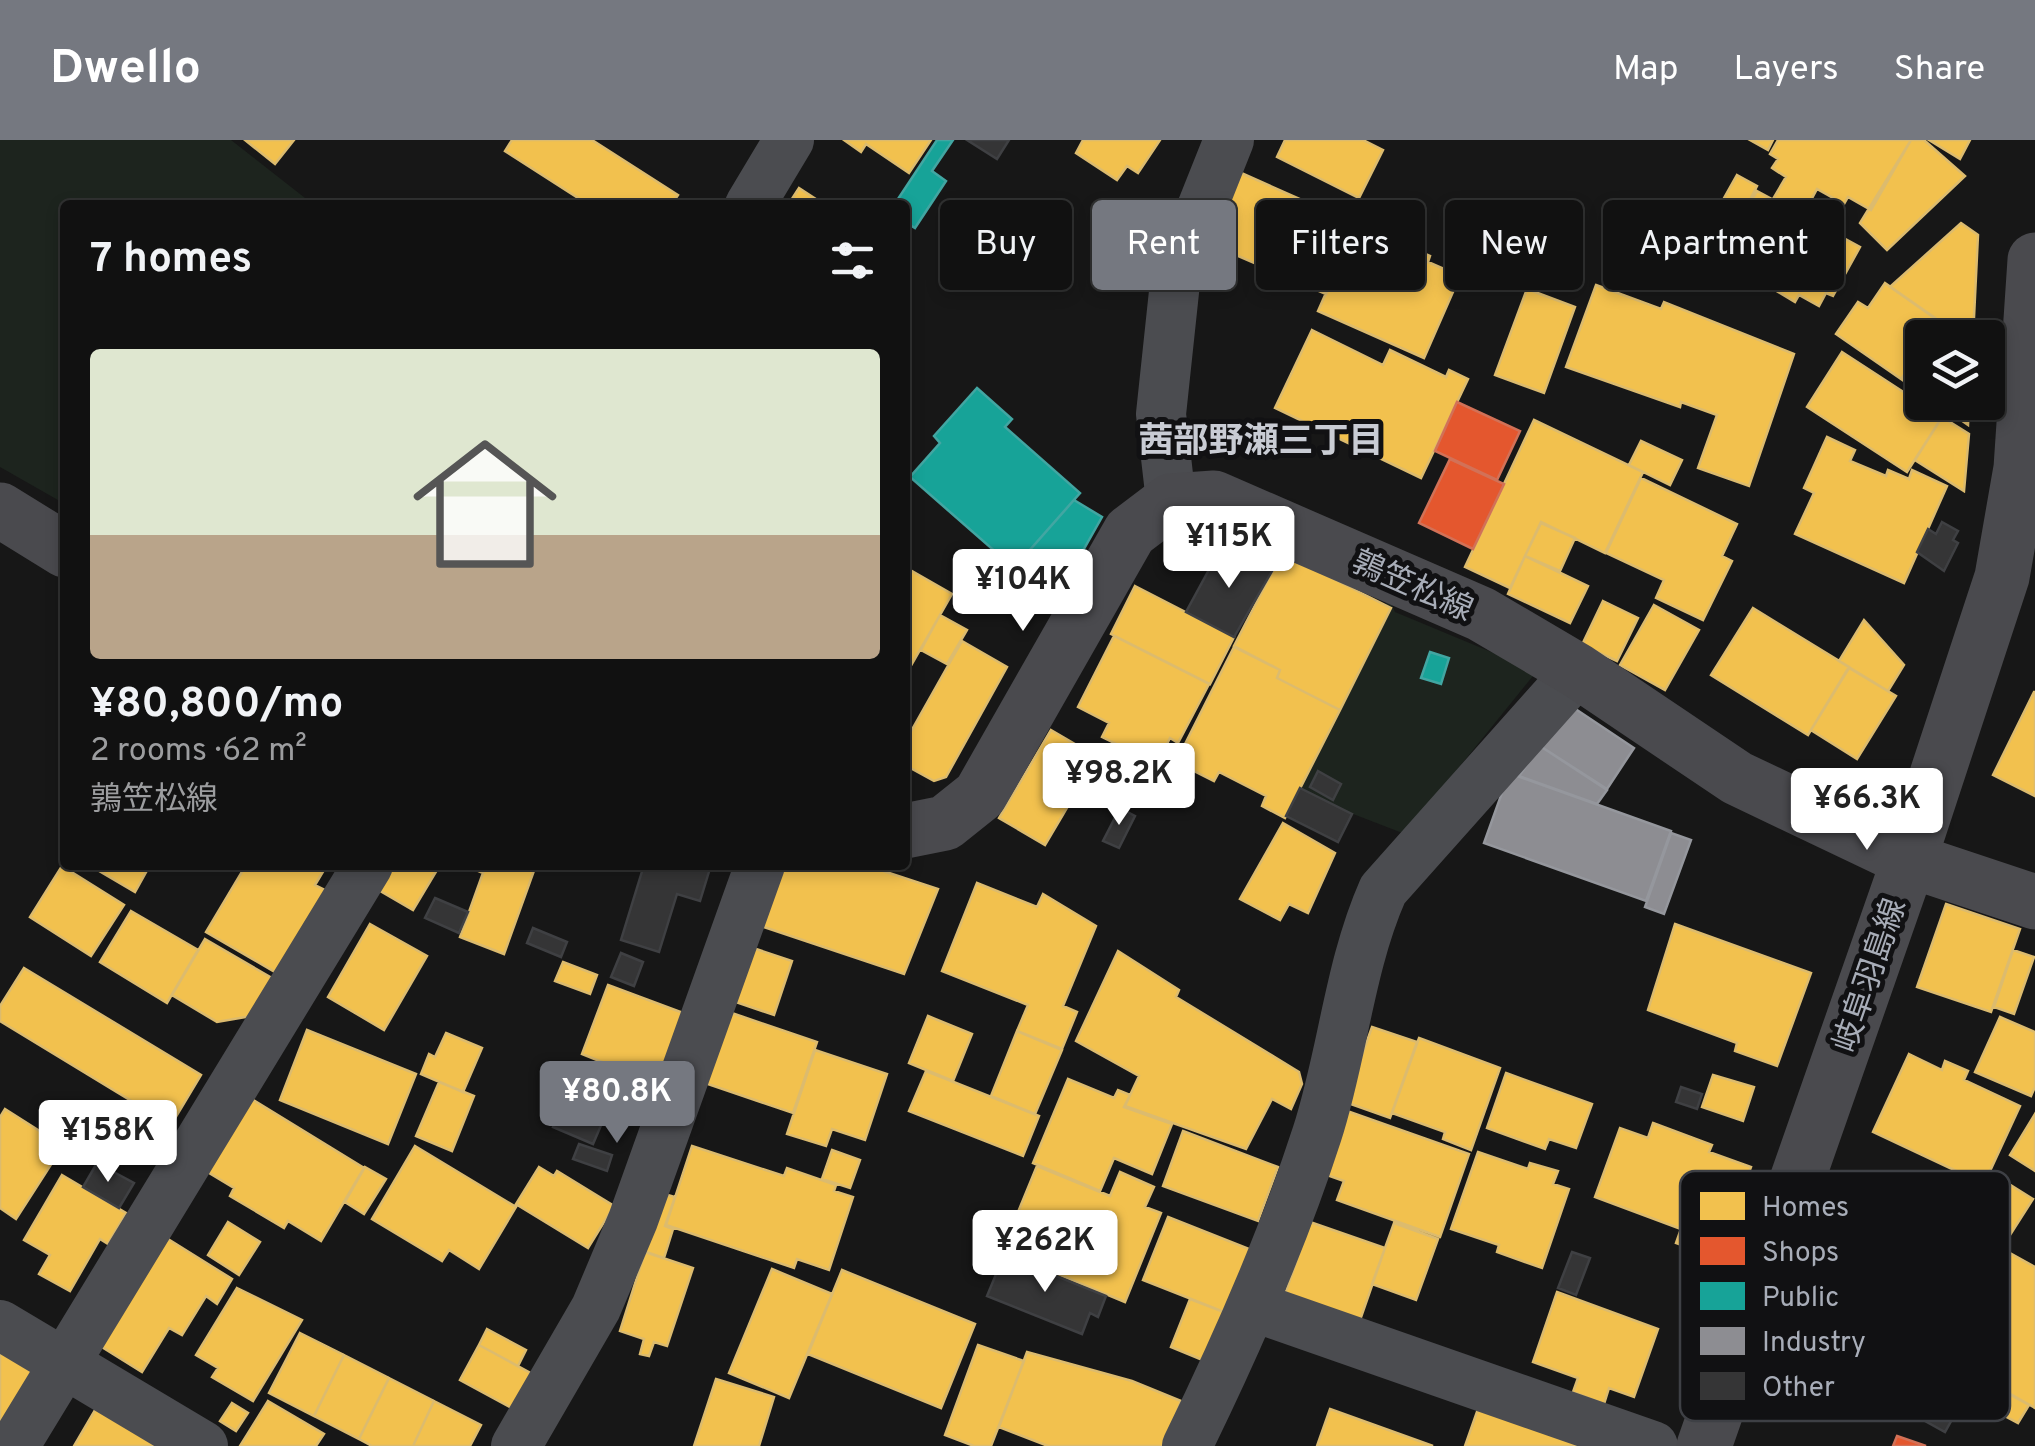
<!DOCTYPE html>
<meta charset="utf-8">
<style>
:root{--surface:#111;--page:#1e1f1f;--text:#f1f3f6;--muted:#9c9d9f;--line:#303131;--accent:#757880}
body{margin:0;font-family:Overpass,"Noto Sans JP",sans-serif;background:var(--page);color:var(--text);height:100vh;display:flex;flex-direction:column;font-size:38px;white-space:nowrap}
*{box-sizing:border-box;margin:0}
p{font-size:32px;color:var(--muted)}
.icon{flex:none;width:55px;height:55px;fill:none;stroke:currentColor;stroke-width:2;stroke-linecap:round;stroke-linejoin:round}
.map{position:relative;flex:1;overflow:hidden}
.details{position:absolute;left:60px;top:60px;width:850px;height:670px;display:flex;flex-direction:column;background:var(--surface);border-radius:10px;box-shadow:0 5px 15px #0003,0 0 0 2px var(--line)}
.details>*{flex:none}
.top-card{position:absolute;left:940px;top:60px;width:945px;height:90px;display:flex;gap:20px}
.controls{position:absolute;left:1905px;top:180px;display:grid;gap:20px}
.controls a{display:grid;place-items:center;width:100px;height:100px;border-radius:10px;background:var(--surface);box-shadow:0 5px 15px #0003,0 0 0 2px var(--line);font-size:50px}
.price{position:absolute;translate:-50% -85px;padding:0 22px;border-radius:10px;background:#fff;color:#222;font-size:32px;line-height:65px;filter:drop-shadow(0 2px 5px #0008)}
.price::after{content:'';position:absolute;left:50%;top:60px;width:30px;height:22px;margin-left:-15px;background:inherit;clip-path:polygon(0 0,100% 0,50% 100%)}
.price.current{background:var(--accent);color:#fff}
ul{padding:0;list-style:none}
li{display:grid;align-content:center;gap:20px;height:530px;padding:0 30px}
li span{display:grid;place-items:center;height:310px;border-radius:10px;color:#555}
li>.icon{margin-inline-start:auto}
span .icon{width:180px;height:180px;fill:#fffc;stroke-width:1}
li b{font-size:42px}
h2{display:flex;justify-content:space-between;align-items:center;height:120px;padding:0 30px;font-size:42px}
.chip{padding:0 35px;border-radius:10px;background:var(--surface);box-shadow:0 5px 15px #0003,0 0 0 2px var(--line);font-size:35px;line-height:90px}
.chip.current{background:var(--accent);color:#fff}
header{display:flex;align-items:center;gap:60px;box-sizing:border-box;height:140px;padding:0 50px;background:var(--accent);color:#fff}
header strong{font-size:48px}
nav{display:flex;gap:55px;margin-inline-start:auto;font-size:35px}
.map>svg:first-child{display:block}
.green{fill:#1d241e}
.homes{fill:#f2c14e;stroke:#dcbb6e;stroke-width:2.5}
.shops{fill:#e4572e;stroke:#d27157;stroke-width:2.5}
.public{fill:#17a398;stroke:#42a6a2;stroke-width:2.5}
.industry{fill:#8d8d92;stroke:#95979d;stroke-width:2.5}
.building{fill:#353536;stroke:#3f4043;stroke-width:2.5}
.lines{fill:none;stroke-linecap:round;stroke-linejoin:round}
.minor{stroke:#4b4c50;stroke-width:50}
.secondary{stroke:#4a4a4e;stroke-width:55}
.labels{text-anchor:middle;stroke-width:10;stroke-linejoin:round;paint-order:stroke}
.street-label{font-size:32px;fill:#a8adb8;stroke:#111113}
.neighbourhood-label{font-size:35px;font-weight:bold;fill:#c9ccd4;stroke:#111113}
.key{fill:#111113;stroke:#3e4045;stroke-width:2.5}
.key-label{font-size:28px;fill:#a8adb8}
</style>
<header>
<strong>Dwello</strong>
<nav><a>Map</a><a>Layers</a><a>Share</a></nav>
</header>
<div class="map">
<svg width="2035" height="1306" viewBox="0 0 2035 1306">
<rect width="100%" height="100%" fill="#171717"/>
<path class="green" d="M0,0h231l83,65h-249v299l-65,-37z
M1389,458l6,14 142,59 -132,163 -122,-47z"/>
<path class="homes" d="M245,0h49l-19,24z
M512,0h80l86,55 -7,10h-82l-84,-54z
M844,0h87l-22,33 -43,-29 -5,8z
M1160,0l-22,33 -11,-7 -10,14 -41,-27 7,-13z
M1285,0h78l20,10 -24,48 -82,-41z
M1750,0h23l-5,10z
M1778,0h133l-40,70 -23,-13 -4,7 -27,-15 -14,26 -30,-16 13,-22 -14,-9 6,-9 -8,-5z
M1911,0h13l41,36 -78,74 -27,-27z
M1929,0h41l-10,19z
M1239,32l117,52 -30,70 -118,-51z
M1737,35l20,11 -17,33 -21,-12z
M799,48l26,17h-37z
M1757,51l103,56 -27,49 -7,-3 -7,13 -20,-11 -4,7 -75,-45z
M1719,68l14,7 -18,35 -15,-8z
M1961,83l17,12 -5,103h-10l-73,-51z
M1352,94l30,12 4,-9 44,19 -2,6 32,14 -36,82 -106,-47z
M1885,143l56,39 -11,16h-8v11l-21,30 -65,-45 22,-32 10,6z
M1596,145l65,24 3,-7 130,52 -45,132 -51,-18 19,-53 -36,-13 -1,5 -114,-40z
M1527,149l48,18 -31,86 -49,-18z
M1941,182l22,16h-33z
M1312,190l71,35 7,-15 56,27 3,-7 19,9 -47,99 -146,-70z
M1922,209v45l-21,-15z
M1842,212l100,65 -35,55 -100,-65z
M1935,262h34l-1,23z
M1942,277l27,17 -5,57 -49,-31z
M1534,280l109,52 -38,81 -64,-31 -31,66 -45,-21z
M1827,297l28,13 -5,11 36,15 2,-6 21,9 3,-9 35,16 -43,97 -109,-49 19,-41 -10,-5z
M1641,301l41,19 -12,25 -41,-20z
M1641,338l96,46 -15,32 10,5 -29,59 -47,-22 8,-18 -58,-27z
M1541,383l34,15 -15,33 -35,-15z
M1282,413l109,55 -51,102 -63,-32 3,-8 -46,-24z
M1525,416l63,30 -18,37 -62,-29z
M905,427l47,27 -47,82z
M1135,446l99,51 -24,47 -99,-50z
M1603,461l35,17 -21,43 -35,-16z
M1654,465l45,25 -34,60 -45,-25z
M1753,468l96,59 -41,68 -97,-60z
M940,475l27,15 -20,34 -26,-14z
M1864,480l40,45 -16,26 -49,-30z
M1114,496l95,48 -31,59 -8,-5 -13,26 -55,-27 7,-14 -31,-16z
M962,501l45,26 -61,110 -12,4 -29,-16v-23z
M1234,507l46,23 -3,8 63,32 -55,108 -23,-12 4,-10 -47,-24 -5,9 -38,-19z
M1849,528l47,28 -39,63 -46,-29z
M2034,552h1v104l-42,-21z
M1051,590l46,27 -52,88 -46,-27z
M1283,683l52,30 -27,60 -19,-9 -9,16 -40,-21z
M89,725h61l-15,27z
M246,725h81l-12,20 14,7 -49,83 -74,-43z
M381,725h59l-27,45 -43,-25z
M536,725l-32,89 -44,-17 23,-64 -18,-8z
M767,725h98l73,24 -34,85 -155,-52z
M62,726l62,39 -33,51 -61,-39z
M977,743l60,24 6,-13 53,32 -33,80 14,6 -15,37 -45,-18 11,-26 -86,-34z
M1946,764l74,25 -29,83 -74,-25z
M131,771l67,39 -31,53 -67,-41z
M370,784l57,32 -43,74 -56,-33z
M1675,784l136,49 -34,93 -42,-15 2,-8 -89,-33z
M205,799l72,42 -20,34 -40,7 -45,-27z
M741,804l51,17 -18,54 -50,-17z
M2013,810l21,7 -20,57 -20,-7z
M1118,811l61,39 -3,7 123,75 3,12 -11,25 -19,-10 -26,50 -121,-43 14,-30 -63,-35z
M563,822l34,13 -7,19 -35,-13z
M24,828l177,107 -30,50 -171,-104v-15z
M608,845l78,29 -27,71 -77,-31z
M720,869l97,33 -24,71 -97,-33z
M928,876l44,18 -19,47 -44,-18z
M2000,877l35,15v55l-4,9 -56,-24z
M1372,887l45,15 -27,76 -45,-16z
M307,890l109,44 -28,70 -108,-44z
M1017,891l45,19 -27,64 -44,-18z
M446,893l36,15 -19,44 -42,-18 8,-20 6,3z
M1419,898l81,30 -29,82 -28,-11 2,-7 -53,-19z
M815,910l72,24 -22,66 -33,-11 -6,17 -39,-12z
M1909,914l33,16 3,-9 23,10 -4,9 56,26 -36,78 -111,-52z
M926,931l113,45 -16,40 -114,-45z
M1506,933l86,31 -16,44 -27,-9 -4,10 -58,-21z
M1713,935l41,12 -11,34 -41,-14z
M1068,939l46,19 4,-8 12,5 -6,12 48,17 -20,50 -38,-16 -14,33 -67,-28z
M439,942l35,14 -22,55 -36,-15z
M245,955l119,73 -43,73 -33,-20 -4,7 -54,-32 4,-8 -33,-20z
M5,969l58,37 -47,73 -16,-11v-91z
M1347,971l122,43 -29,83 -103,-37 7,-19 -20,-7z
M2035,974v57l-25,-16z
M1653,983l59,22 -3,7 42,15 -33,91 -42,-15 5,-14 -86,-32 25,-69 28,10z
M1183,991l95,36 -20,54 -95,-35z
M415,1006l101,61 -37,62 -30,-19 -7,11 -70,-42z
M692,1006l92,30 3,-8 49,17 -2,6 19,6 -24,73 -32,-11 -3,9 -128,-43z
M832,1010l28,10 -10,28 -28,-9z
M1478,1012l50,17 2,-6 28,8 -5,13 16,5 -27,79 -45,-16 2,-7 -48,-16z
M1037,1026l73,30 10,-24 34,15 -9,20 16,6 -36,89 -123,-51z
M365,1027l21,12 -22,35 -19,-12z
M539,1027l15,9 3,-5 57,35 -26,42 -72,-44z
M62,1035l64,38 -18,31 -8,-5 -30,52 -31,-17 11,-19 -26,-15z
M2001,1039l32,20 -23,36 -32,-21z
M661,1053l14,4 -10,29 8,3 -9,29 -21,-7z
M1168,1077l86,34 -25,63 -86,-34z
M228,1082l32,20 -21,33 -31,-20z
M1310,1082l75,26 -27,78 -75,-26z
M1394,1083l44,16 -22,61 -44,-16z
M1972,1092l63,35v141l-42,-24 8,-13 -29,-16 -3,-8 10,-17 -48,-26z
M160,1094l72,45 -15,25 -11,-8 -24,39 -13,-7 -27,44 -48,-30z
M645,1112l48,16 -26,78 -13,-4 -5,14 -9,-2 4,-15 -24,-8z
M772,1129l60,25 -43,104 -60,-25z
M842,1130l133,54 -34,84 -133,-54z
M237,1148l65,32 -49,81 -41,-24 6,-9 -22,-13z
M1557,1152l101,37 -24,68 -25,-9 -5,16 -31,-12 5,-14 -45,-16z
M1190,1159l39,15 -19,49 -39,-16z
M487,1189l39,21 -8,16 -39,-21z
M300,1193l44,22 -30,61 -45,-23z
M0,1199l40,24 -40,68z
M479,1205l57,31 -19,35 -57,-31z
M978,1205l46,16 -33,85h-17l-29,-11z
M1027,1212l105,29 49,20 -17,45h-116l-49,-19z
M344,1215l45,23 -30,61 -45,-23z
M389,1238l45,23 -21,45h-41l-13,-7z
M716,1239l58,18 -15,49h-65z
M1998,1248l31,17 -11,18 -30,-16z
M268,1261l56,33 -8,12h-76z
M434,1261l47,24 -11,21h-57z
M232,1263l16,10 -12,18 -16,-10z
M98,1265l68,41h-92z
M1479,1266l108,40h-122z
M1330,1269l103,37h-116z"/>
<path class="shops" d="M1457,262l63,29 -23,49 -62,-29z
M1450,319l54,25 -31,65 -54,-26z
M1897,1296l29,10h-33z"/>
<path class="public" d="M937,0h16l-21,31 14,10 -31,47 -10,-6v-17h-11z
M977,248l35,31 -7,8 75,66 -66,75 -104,-91 30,-34 -6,-7z
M1074,360l28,17 -43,76 -45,-25z
M1430,512l19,6 -8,26 -20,-6z"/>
<path class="industry" d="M1568,564l66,44 -27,41 -67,-43z
M1540,606l67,44 -10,14 -78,-28z
M1509,633l162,58 -25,70 -162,-58z
M1671,693l20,7 -27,74 -19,-7z"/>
<path class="building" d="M967,0h42l-12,19z
M1942,382l16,9 -5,9 5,3 -14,28 -27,-19 11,-23 8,5z
M1223,404l49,27 -38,66 -48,-25z
M1318,631l23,13 -8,16 -23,-13z
M1300,648l52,26 -14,28 -52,-26z
M1120,668l15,8 -16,32 -16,-7z
M644,725h67l-11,36 -23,-7 -18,58 -38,-12z
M435,758l33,14 -9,21 -34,-15z
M533,788l34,14 -6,15 -34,-14z
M621,813l22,9 -9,24 -23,-9z
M1681,947l21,7 -5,15 -21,-7z
M562,966l40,17 -9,21 -40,-17z
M579,1004l33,11 -5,16 -34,-12z
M97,1023l37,20 -15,25 -36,-21z
M1572,1112l18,6 -14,37 -18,-7z
M1004,1115l102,41 -8,21 -8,-4 -8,21 -95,-38z
M1905,1213l64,36 -24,43 -65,-36z"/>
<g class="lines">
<path class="minor" d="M750,65l39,-65
M1171,361l-10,-87 15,-141 53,-133
M1255,1167l398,139
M0,1185l203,121
M14,1306l354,-581
M516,1306l80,-138 37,-88 127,-355
M1187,1306c50,-102 95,-204 130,-312 26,-80 32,-167 66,-244l195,-219"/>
<path class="secondary" d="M0,370l65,40
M905,691l40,-8 35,-28 150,-263 41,-31 43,-3 267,116 97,57 159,107 172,82 126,42
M1704,1306l205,-586 93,-283 19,-109 14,-208"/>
</g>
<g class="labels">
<g class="street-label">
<text transform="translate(1413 445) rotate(24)" y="11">鶉笠松線</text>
<text transform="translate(1869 835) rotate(-71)" y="11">岐阜羽島線</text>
</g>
<g class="neighbourhood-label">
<text x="1261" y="312">茜部野瀬三丁目</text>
</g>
</g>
<rect x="1680" y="1031" width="330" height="250" rx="15" class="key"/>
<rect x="1700" y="1052" width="45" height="28" fill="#f2c14e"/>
<rect x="1700" y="1097" width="45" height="28" fill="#e4572e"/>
<rect x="1700" y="1142" width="45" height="28" fill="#17a398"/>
<rect x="1700" y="1187" width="45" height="28" fill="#8d8d92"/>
<rect x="1700" y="1232" width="45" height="28" fill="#353536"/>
<g class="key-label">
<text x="1762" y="1076">Homes</text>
<text x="1762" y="1121">Shops</text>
<text x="1762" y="1166">Public</text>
<text x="1762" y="1211">Industry</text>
<text x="1762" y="1256">Other</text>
</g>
</svg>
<div class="controls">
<a><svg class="icon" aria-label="layers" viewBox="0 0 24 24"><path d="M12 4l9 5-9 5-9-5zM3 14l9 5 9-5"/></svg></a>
</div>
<b class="price" style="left:1229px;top:451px">¥115K</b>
<b class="price" style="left:1023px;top:494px">¥104K</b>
<b class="price" style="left:1119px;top:688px">¥98.2K</b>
<b class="price" style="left:1867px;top:713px">¥66.3K</b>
<b class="price current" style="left:617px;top:1006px">¥80.8K</b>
<b class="price" style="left:108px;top:1045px">¥158K</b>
<b class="price" style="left:1045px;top:1155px">¥262K</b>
<div class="top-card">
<a class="chip">Buy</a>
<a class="chip current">Rent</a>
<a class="chip">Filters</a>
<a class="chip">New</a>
<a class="chip">Apartment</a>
</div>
<section class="details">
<h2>7 homes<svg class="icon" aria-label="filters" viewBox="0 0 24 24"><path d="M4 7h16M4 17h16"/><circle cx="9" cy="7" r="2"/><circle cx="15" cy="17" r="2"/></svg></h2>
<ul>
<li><span style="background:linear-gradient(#dfe7d0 60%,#b9a48a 0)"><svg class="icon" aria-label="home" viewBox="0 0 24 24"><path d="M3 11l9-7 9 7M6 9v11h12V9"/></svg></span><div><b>¥80,800/mo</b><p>2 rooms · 62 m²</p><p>鶉笠松線</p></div></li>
</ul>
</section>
</div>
